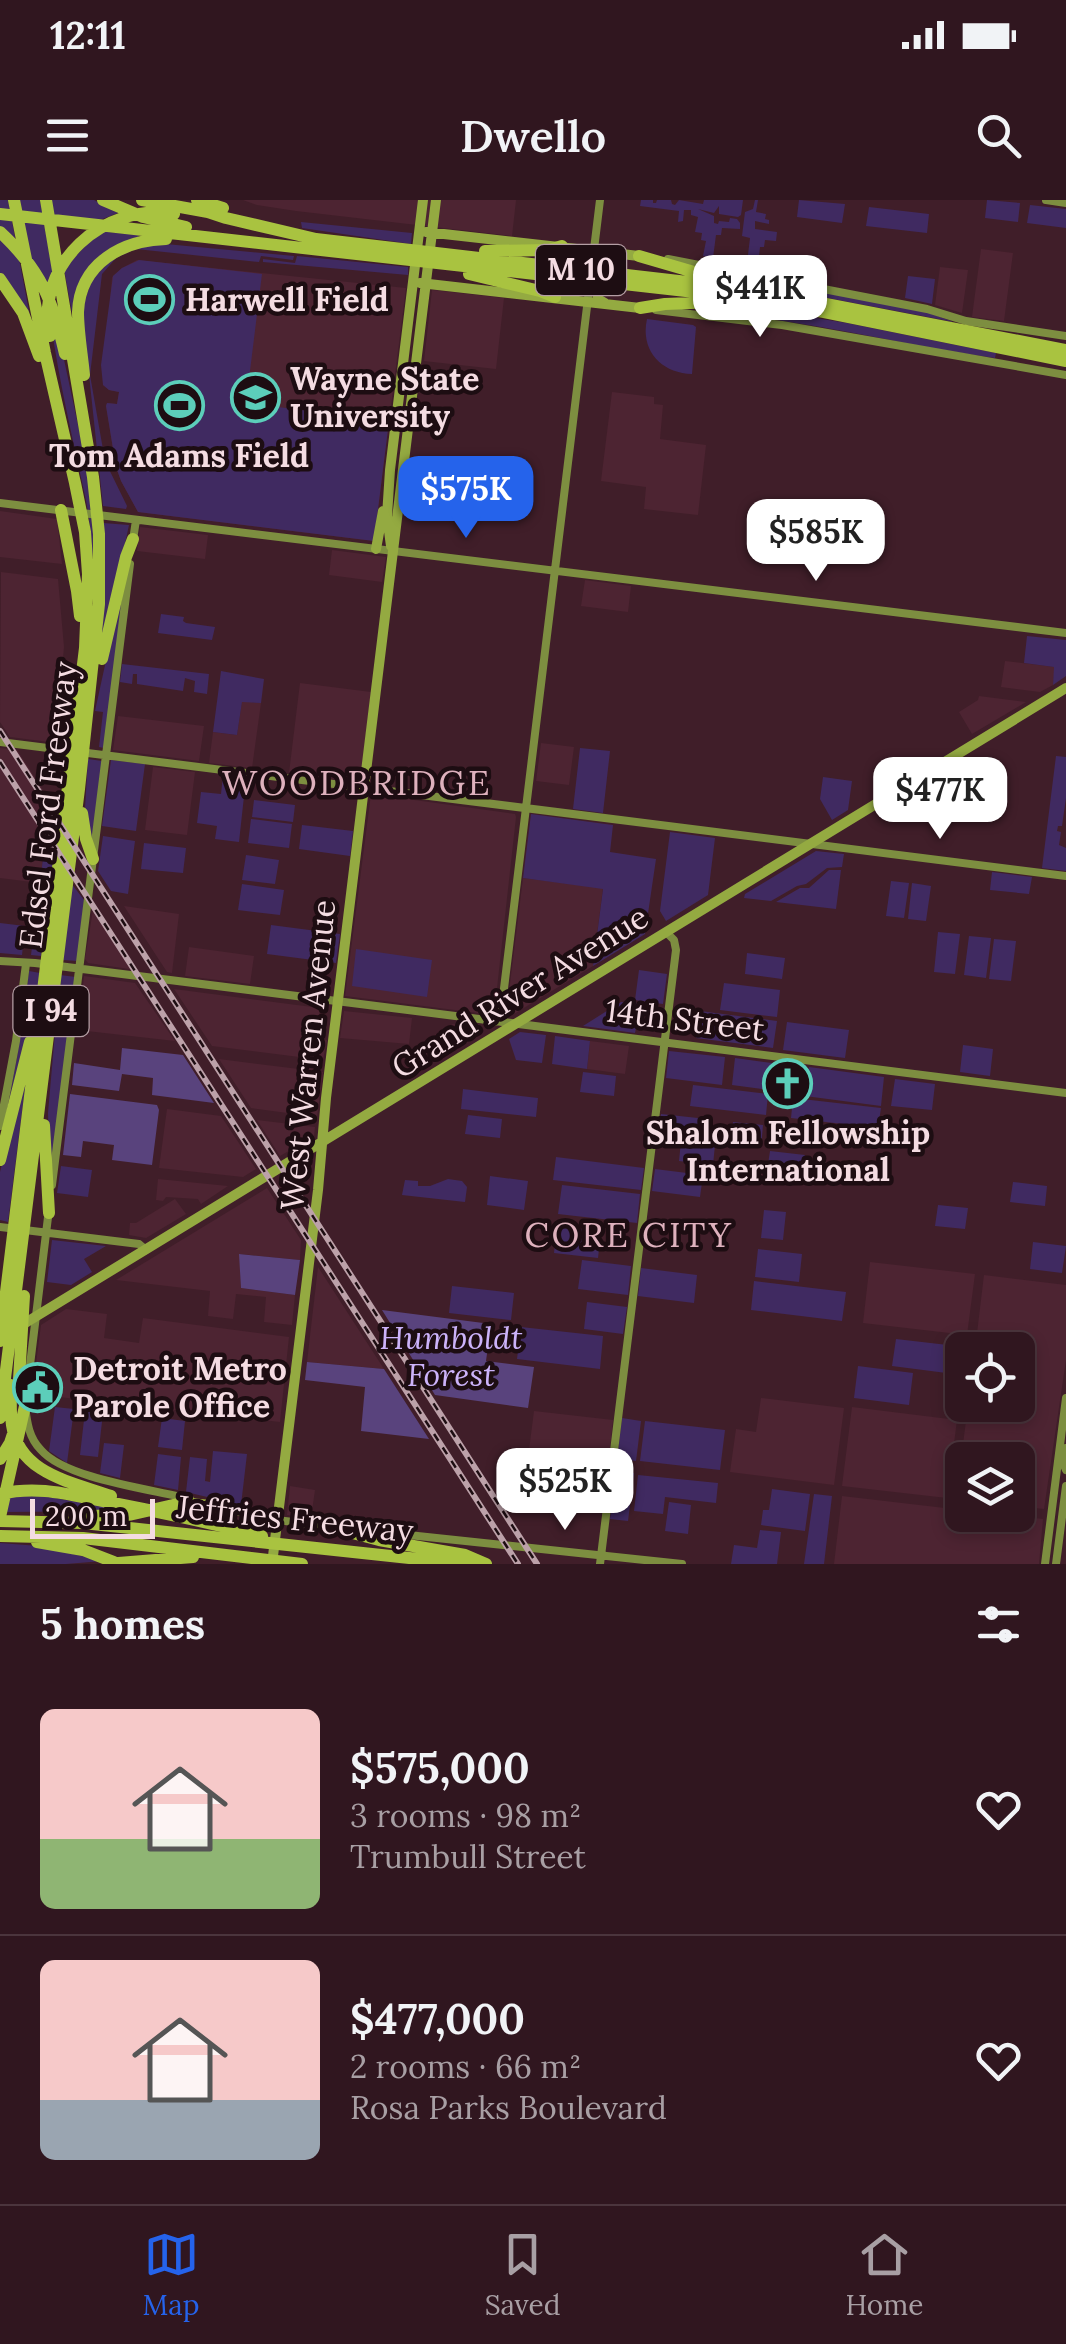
<!DOCTYPE html>
<meta charset="utf-8">
<style>
:root{--surface:#30161f;--page:#3c232c;--text:#f1f3f6;--muted:#a89fa4;--line:#4b353d;--accent:#2563eb}
body{margin:0;font-family:Lora,serif;background:var(--page);color:var(--text);height:100vh;display:flex;flex-direction:column;font-size:38px;white-space:nowrap}
*{box-sizing:border-box;margin:0}
p{font-size:32px;color:var(--muted)}
.icon{flex:none;width:55px;height:55px;fill:none;stroke:currentColor;stroke-width:2;stroke-linecap:round;stroke-linejoin:round}
.map{position:relative;height:1364px;overflow:hidden}
.drawer{display:flex;flex-direction:column;background:var(--surface);flex:1}
.drawer>*{flex:none}
.fabs{position:absolute;left:945px;top:1132px;display:grid;gap:20px}
.fabs a{display:grid;place-items:center;width:90px;height:90px;border-radius:15px;background:var(--surface);box-shadow:0 5px 15px #0003,0 0 0 2px var(--line);font-size:50px}
.scale{position:absolute;left:30px;bottom:25px;width:125px;box-sizing:border-box;padding-left:10px;border:5px solid #f4dce2;border-top:0;font-size:28px;line-height:35px;white-space:nowrap;color:#f4dce2;-webkit-text-stroke:8px #1d0d12;paint-order:stroke}
.price{position:absolute;translate:-50% -85px;padding:0 22px;border-radius:20px;background:#fff;color:#222;font-size:32px;line-height:65px;filter:drop-shadow(0 2px 5px #0008)}
.price::after{content:'';position:absolute;left:50%;top:60px;width:30px;height:22px;margin-left:-15px;background:inherit;clip-path:polygon(0 0,100% 0,50% 100%)}
.price.selected{background:var(--accent);color:#fff}
ul{padding:0;list-style:none}
li{display:flex;align-items:center;gap:30px;height:250px;padding:0 40px}
li+li{border-top:2px solid var(--line)}
li span{display:grid;place-items:center;flex:none;width:280px;height:200px;border-radius:15px;color:#555}
li>.icon{margin-inline-start:auto}
span .icon{width:120px;height:120px;fill:#fffc;stroke-width:1}
li b{font-size:42px}
h2{display:flex;justify-content:space-between;align-items:center;height:120px;padding:0 40px;font-size:42px}
.status{display:flex;justify-content:space-between;align-items:center;height:70px;padding:0 50px;background:var(--surface);direction:ltr}
.status svg{height:28px;fill:currentColor}
header{display:flex;justify-content:space-between;align-items:center;height:130px;padding:0 40px;background:var(--surface);font-size:45px;font-weight:600}
.dock{display:flex;justify-content:space-around;align-items:center;height:140px;border-top:2px solid var(--line);background:var(--surface);font-size:28px;color:var(--muted)}
.dock a{display:grid;justify-items:center;gap:5px}
.dock .selected{color:var(--accent)}
.map>svg:first-child{display:block}
.built{fill:#4d2432}
.green{fill:#402a61}
.forest{fill:#59437d}
.lines{fill:none;stroke-linecap:round;stroke-linejoin:round}
.secondary{stroke:#7d8e40;stroke-width:8}
.primary{stroke:#94aa41;stroke-width:10}
.highway{stroke:#a9c340;stroke-width:12}
.rail-casing{stroke:#bca1a9;stroke-width:6}
.rail{stroke:#1d0d12;stroke-width:2.5;stroke-dasharray:8;stroke-linecap:butt}
.labels{text-anchor:middle;stroke-width:9;stroke-linejoin:round;paint-order:stroke}
.shield{fill:#1d0d12;stroke:#b49ea4;stroke-width:2.5}
.shield-label{font-size:30px;font-weight:bold;fill:#f4dce2}
.poi-label{font-size:32px;font-weight:bold;fill:#f4dce2;stroke:#1d0d12;text-anchor:start}
.street-label{font-size:32px;fill:#f4dce2;stroke:#1d0d12}
.park-label{font-size:32px;font-style:italic;fill:#ccb3fa;stroke:#1d0d12}
.neighbourhood-label{font-size:35px;letter-spacing:2.5px;fill:#deb1bd;stroke:#1d0d12}
</style>
<div class="status"><b>12:11</b><svg viewBox="0 0 49 12"><path d="M0 12V9h3v3zM5 12V6h3v6zM10 12V3h3v9zM15 12V0h3v12zM26 1h20v11H26zM47 4h2v5h-2z"/></svg></div>
<header><svg class="icon" aria-label="menu" viewBox="0 0 24 24"><path d="M4 6h16M4 12h16M4 18h16"/></svg>Dwello<svg class="icon" aria-label="search" viewBox="0 0 24 24"><circle cx="10" cy="10" r="6"/><path d="M15 15l6 6"/></svg></header>
<div class="map">
<svg width="1066" height="1364" viewBox="0 0 1066 1364">
<rect width="100%" height="100%" fill="#401e29"/>
<path class="built" d="M243,0h273l-4,36 -216,-25 -39,-6z
M981,49l32,4 -9,68 -32,-4z
M137,60l269,28 -32,253 -236,-29 -17,-31 -5,-14 -10,-61 1,-3 10,1 2,-12 -10,-2 -6,-5 9,-108 10,-9z
M940,67l28,3 -6,43 -27,-8z
M432,90l72,8 -8,71 -72,-8z
M612,192l42,5v7l9,1 -3,34 46,6 -8,70 -54,-6 2,-22 -45,-6z
M0,311l57,8 5,45 -62,-7z
M140,327l68,8 -3,24 -68,-8z
M332,350l54,7 -4,25 -53,-7z
M1,372l57,7 6,68 -5,55 -10,40 -39,-5 -10,-15z
M585,380l46,6 -3,26 -47,-6z
M1005,461l50,6 -2,18 -13,7 -39,-5z
M300,483l71,9 -11,90 -71,-9z
M979,496l47,6 -54,32 -13,-22 19,-12z
M242,501l19,2 -9,65 -43,-5 4,-31 24,3z
M118,516l86,10 -5,35 -86,-11z
M541,543l33,4 -5,38 -33,-4z
M0,548l17,2 41,63 -5,40 -8,-10 -5,40 -40,-5z
M153,567l42,5 -8,63 -42,-5z
M371,594l144,20 1,3 -22,198 -149,-19z
M523,678l80,10 -10,78 -84,51 -3,-1z
M94,704l42,65v1l-48,-7 -3,-4z
M124,706l55,8 -7,59 -5,-1z
M189,747l65,9 -4,28 -65,-8z
M84,776l51,7 40,58 -97,-11z
M174,789l146,19 -2,18h-4l-2,12 15,2 -4,20 -111,-14z
M344,811l68,7 -3,26 -69,-6z
M453,824l5,1 10,16 -28,18 -12,-20z
M590,841l39,5 -4,28 -38,-5z
M219,859l104,13 -6,45 -66,-9z
M167,909l54,7 35,53 -13,8 -84,-9z
M257,920l58,7 -1,9 -34,20z
M158,979l70,7 -27,18 -3,-5 -32,-2 -3,4 -7,-1z
M267,988l34,52 -1,20 -60,-6 1,34 54,7 -3,30 -28,-3 2,-25 -30,-3 -3,25 -25,-3 2,-25 -94,-11z
M175,999l11,15 -40,24 -17,-3 1,-12h6z
M870,1062l105,12 -8,61 -104,-12z
M318,1067l66,102 -77,-7z
M984,1075l82,10v75l-22,149 -26,-3v-46h-56v40l-6,-1 12,-94h50v-55h-43z
M66,1109l41,5 -3,24 35,5 4,-25 146,19 -9,85 -248,-28 9,-69z
M761,1198l83,10 -10,77 -104,-13 6,-43 20,3z
M852,1207l105,13 -10,78 -105,-12z
M534,1211l79,9 -4,39 -80,-9z
M290,1286l25,4 -4,28 -24,-3z
M842,1296l120,14v5h44l37,4 -4,45h-205z"/>
<path class="green" d="M0,0h8l23,122 -14,-26 -17,-23z
M18,0h22l13,73 -5,13 -21,-32z
M51,0h43l24,13 -18,7 -46,-5z
M641,0h12v3h3l1,-3h14l1,4 3,1 4,-5 24,4 1,-4h39l-2,15 -3,2 -19,-3v-8l-5,7 -16,-4 16,7v7l4,1 1,-3 10,1 1,-4 7,1 3,4v6l-18,-1 -1,7h-5l-3,23 -10,-2 3,-15 -5,-1 1,-7 -7,-1 3,-15 -7,-2v-5h-7l-1,11 -5,1 1,-11 -39,-5z
M755,0h3l-2,12 10,2 -1,5 4,1v4l-14,-3v8l22,3 -1,9 -11,-1 -1,7h-4l-2,19 -11,-3 3,-25 -8,-2 3,-24 8,-3z
M799,0l46,4 -3,19 -45,-6z
M987,0l33,3 -2,19 -33,-4z
M1030,5l36,4v19l-39,-5z
M869,7l60,7 -2,19 -61,-7z
M301,22l111,11 -1,11 -109,-16z
M99,31l40,4 -1,2c-19,6 -40,15 -51,35 -6,11 -8,48 -11,63l-12,-66z
M155,43l139,13 -1,4 -32,-4 -2,6 -123,-13 -20,9 -14,16 -12,101 15,86 22,45 -1,3 -23,-3 -21,-197 10,-30 29,-28z
M297,56l111,11v8l-145,-13v-3l32,4z
M139,60l123,14 -16,129 143,18 -15,120 -236,-29 -17,-31 -5,-14 -10,-61 1,-3 10,1 2,-12 -10,-2 -6,-5 -2,-20 12,-89 9,-8z
M908,76l27,3 -3,25 -27,-6z
M750,77l179,36 25,9 -205,-39z
M746,107l101,16 149,30 -1,5c-84,-11 -166,-33 -251,-42z
M647,119l46,6 3,2 -4,47c-31,-1 -52,-24 -45,-55z
M51,124l9,17 29,135 4,48 1,59c-2,-31 -3,-62 -10,-92 -12,-55 -25,-111 -33,-167z
M103,323l26,2 -28,130z
M126,369l-22,179 -5,-1 4,-35 -8,-1z
M161,414l23,3 -1,4 3,2 29,4 -3,13 -54,-7z
M1027,436l39,4v36l-13,9 1,-18 -30,-4z
M122,464l87,10 -2,20 -13,-2 1,-11 -10,-3 -2,13 -46,-7v-10h-4l-1,10 -12,-2z
M221,471l43,8 -3,24 -19,-1 -5,33 -24,-3z
M580,548l30,3 -7,62 -30,-4z
M1056,556l10,1v41l-4,28h-4l-1,5 4,1 -2,13 7,3v23l-24,-3z
M88,559l14,2 -11,86 -6,-39z
M111,560l34,4 -9,67 -34,-5z
M223,575l23,3 -7,64 -24,-3 2,-13 -20,-3 4,-31 20,2z
M823,577l29,4 -4,29 -16,10 -12,-21z
M254,600l41,5 -2,17 -41,-5z
M531,614l82,11 -3,27 46,7 -11,75 -52,32 10,-77 -80,-11z
M251,619l41,5 -3,24 -41,-5z
M302,625l51,6 -3,25 -51,-7z
M670,632l45,6 -7,57 -42,26 -6,-10z
M103,636l32,5 -7,53 -17,-3 -13,-20z
M45,642l9,13 -13,101 -10,-1z
M144,643l42,5 -3,25 -42,-4z
M816,651l28,3 -2,13 -15,1 -21,16 -9,2 -26,15 -27,-3 1,-4z
M246,655l33,5 -4,24 -33,-4z
M829,670h12l-5,39 -60,-7 24,-14h9z
M992,672l40,5 -3,17 -39,-4z
M891,681l18,2 -5,35 -18,-2z
M71,683l13,17 -6,61 -15,-1z
M912,683l19,3 -5,35 -18,-2z
M242,684l42,6 -4,25 -42,-5z
M0,723l25,3 -3,29 -22,-2z
M271,725l69,9 -4,29 -69,-9z
M938,732l22,2 -5,40 -21,-2z
M969,736l22,2 -5,40 -22,-3z
M994,739l22,2 -5,40 -22,-2z
M356,749l76,11 -5,37 -75,-11z
M747,753l38,5 -3,21 -37,-5z
M639,770l28,4 -4,30 -28,-4z
M29,771l11,2 -16,85 -24,89 17,-90z
M60,775l16,2 -26,207 -2,-71z
M724,783l56,7 -3,27 -57,-7z
M621,802l20,2 -6,29 -52,-7z
M700,811l77,10 -4,27 -77,-10z
M787,822l62,8 -4,28 -62,-8z
M520,832l26,3 -4,28 -26,-3 -7,-21z
M555,836l35,5 -3,28 -35,-5z
M963,845l30,4 -3,27 -30,-4z
M669,851l56,6 -3,28 -56,-7z
M29,857l-21,165 -8,-2v-48z
M735,858l37,5 -3,27 -37,-5z
M809,867l75,10 -3,29 -76,-10z
M583,872l33,4 -2,20 -34,-4z
M895,879l40,5 -3,26 -41,-4z
M693,885l75,9 -2,21 -76,-9z
M463,889l75,9 -2,19 -75,-8z
M793,898l88,10 -3,20 -87,-10z
M661,914l46,5 -3,21 -46,-6z
M468,915l34,4 -2,19 -35,-4z
M733,922l30,3 -2,22 -30,-4z
M681,941l34,4 -2,20 -34,-4z
M770,951l35,4 -3,20 -35,-4z
M556,957l88,11 -3,22 -88,-10z
M61,966l31,4 -4,27 -31,-4z
M655,969l48,6 -3,22 -48,-6z
M490,976l38,5 -4,29 -37,-5z
M448,979l14,2 5,6 -2,15 -63,-7 3,-15 13,1v5h12z
M1013,982l34,4 -2,20 -35,-4z
M562,985l78,9 -3,29 -79,-9z
M938,1005l30,3 -3,21 -30,-3z
M764,1010l22,2 -3,28 -22,-2z
M557,1026l44,5 -3,27 -44,-5z
M52,1040l54,6 -22,13 8,13 -21,13 -24,-3z
M1033,1042l33,4 -4,27 -32,-4z
M758,1049l44,5 -3,28 -44,-5z
M582,1060l49,6 -3,29 -50,-6z
M641,1068l56,7 -3,28 -56,-7z
M754,1081l92,11 -4,29 -91,-11z
M452,1086l62,7 -3,27 -62,-7z
M587,1102l40,5 -4,27 -39,-5z
M521,1127l82,9 -3,33 -83,-10z
M896,1139l69,8 -3,3v25l-70,-9z
M858,1166l55,7 -4,32 -55,-7z
M55,1207l19,2 -7,54 -18,-12z
M85,1211l18,2 -5,44 -18,-2z
M162,1218l23,3 -3,29 -24,-3z
M622,1218l19,3 -5,40 -19,-2z
M645,1221l80,9 -5,40 -80,-9z
M104,1243l20,2 -4,33 -20,-5z
M213,1251l34,3 -6,51 -55,-13 4,-35 17,2 -2,22 5,1z
M158,1254l23,3 -3,33 -24,-5z
M616,1272l18,1 -6,48 -18,-2z
M638,1275l80,8 -2,20 -51,-6 -2,17 -29,-3z
M772,1289l38,5 -5,37 -44,-6 2,-15h6z
M26,1293l104,18 -127,1 5,-16z
M814,1294l18,2 -8,68h-20z
M669,1302l22,3 -3,29 -23,-3z
M760,1330l21,2 -4,32h-46l3,-19 23,3z
M0,1343l39,3 64,15 -37,3h-66z"/>
<path class="forest" d="M122,848l61,7 31,48 -62,-8 1,-17 -31,-4 -3,17 -47,-6 2,-22 46,7z
M70,894l87,11 2,5 -7,55 -40,-5 2,-15 -31,-4 -2,16 -18,-2z
M239,1054l61,6 -5,35 -54,-7z
M382,1110l109,14 -5,37 48,6 -6,41 -93,-13z
M307,1162l77,7 45,70 -68,-8 4,-44 -60,-7z"/>
<g class="lines">
<path class="secondary" d="M1046,0l20,3
M668,59l259,50 39,12 100,15
M656,110l126,15 284,50
M0,303l1066,130
M133,340l3,-20
M0,542l1066,134
M0,761l35,2 1031,130
M494,822l7,-9 99,-813
M0,926l16,-85 10,-77
M52,985l78,-621
M49,1009l-24,197c2,17 4,32 16,44 25,29 110,39 149,49
M0,1027l139,17 7,6
M1066,1248l-2,17 2,5
M218,1307l59,13 55,7
M361,1330l321,34
M600,1364l76,-614 -2,-10 -8,-8
M1045,1364l21,-166
M1056,1364l10,-78"/>
<path class="primary" d="M426,32l213,24
M420,83l220,25
M605,103l-7,-4c-2,-13 0,-34 6,-44l5,-2
M391,346l-4,-30 3,-46 33,-270
M376,349l7,-38
M17,1128l1049,-640
M272,1364l46,-374 8,-92 110,-898"/>
<path class="highway" d="M103,0l40,17 43,10
M142,0l66,12 18,6 90,21 432,50 318,61
M197,0l26,8
M0,14l739,83 85,15 242,49
M0,32c41,38 53,69 65,122
M485,51l64,-1 13,-4
M639,56l79,23
M469,74l71,17 15,6
M0,79l23,34 16,43
M640,108l25,-4 52,-2
M50,136c-16,-72 54,-134 124,-122
M84,175c-2,-21 -6,-43 -6,-63 2,-49 45,-72 88,-73
M61,310l16,81 3,25
M102,459l24,-102 7,-18
M82,613l4,26 7,20
M44,925l5,88
M0,960l30,-118
M0,1141l85,-693 3,-74 -3,-42 -10,-49 -30,-130 -31,-153
M11,1185c0,13 -1,27 1,40 7,49 60,57 99,71
M18,1196l6,-100
M0,1218l79,-629 20,-185v-70l-6,-57 -47,-277
M0,1259l10,-16 4,-12
M0,1294c39,-9 70,1 108,8 52,10 103,21 154,34
M87,1316l42,-1 53,-12 36,4
M0,1317l25,-111
M0,1321l83,2 382,41
M330,1327l49,13 86,15 21,9
M0,1336l83,2 219,26
M37,1342l46,8 31,12
M106,1364l87,-7"/>
<defs>
<path id="rail" d="M0,531l537,833
M0,562l518,802"/>
</defs>
<use href="#rail" class="rail-casing"/>
<use href="#rail" class="rail"/>
</g>
<defs>
<symbol id="stadium-ring" viewBox="-11 -11 22 22"><circle r="9.5" fill="#1d0d12" stroke="#5cceba" stroke-width="1.5"/><path d="M0-5a6.5 5 0 1 0 0 10a6.5 5 0 1 0 0-10ZM-3.5-1.8h7v3.6h-7Z" fill="#5cceba"/></symbol>
<symbol id="university-ring" viewBox="-11 -11 22 22"><circle r="9.5" fill="#1d0d12" stroke="#5cceba" stroke-width="1.5"/><path d="M0-5L7-2L0 1L-7-2ZM-4 1L0 2.5L4 1V4Q0 6-4 4Z" fill="#5cceba"/></symbol>
<symbol id="church-ring" viewBox="-11 -11 22 22"><circle r="9.5" fill="#1d0d12" stroke="#5cceba" stroke-width="1.5"/><path d="M-1.2-6h2.4v3.5h3.3v2.4h-3.3V6h-2.4V-.1h-3.3v-2.4h3.3Z" fill="#5cceba"/></symbol>
<symbol id="civic-ring" viewBox="-11 -11 22 22"><circle r="9.5" fill="#1d0d12" stroke="#5cceba" stroke-width="1.5"/><path d="M-.6-6.5H3V-4.5H.6V-3L4-1V1h2V6H-6V1h2V-1L-.6-3ZM-1.2 2.5V6h2.4V2.5Z" fill="#5cceba"/></symbol>
</defs>
<g fill-rule="evenodd">
<use href="#stadium-ring" x="122" y="72" width="55" height="55"/>
<use href="#university-ring" x="228" y="170" width="55" height="55"/>
<use href="#stadium-ring" x="152" y="178" width="55" height="55"/>
<use href="#church-ring" x="760" y="856" width="55" height="55"/>
<use href="#civic-ring" x="10" y="1160" width="55" height="55"/>
</g>
<g class="labels">
<g class="shield">
<rect x="536" y="45" width="90" height="50" rx="8"/>
<rect x="13.5" y="786" width="75" height="50" rx="8"/>
</g>
<g class="shield-label">
<text x="581" y="80">M 10</text>
<text x="51" y="821">I 94</text>
</g>
<g class="poi-label">
<text x="185" y="111">Harwell Field</text>
<text x="290" y="190">Wayne State<tspan x="290" dy="37">University</tspan></text>
<text x="179" y="267" text-anchor="middle">Tom Adams Field</text>
<text x="788" y="944" text-anchor="middle">Shalom Fellowship<tspan x="788" dy="37">International</tspan></text>
<text x="73" y="1180">Detroit Metro<tspan x="73" dy="37">Parole Office</tspan></text>
</g>
<g class="street-label">
<text transform="translate(48 605) rotate(-83)" y="11">Edsel Ford Freeway</text>
<text transform="translate(520 792) rotate(-32)" y="11">Grand River Avenue</text>
<text transform="translate(685 820) rotate(7)" y="11">14th Street</text>
<text transform="translate(308 855) rotate(-84)" y="11">West Warren Avenue</text>
<text transform="translate(295 1319) rotate(6)" y="11">Jeffries Freeway</text>
</g>
<g class="park-label">
<text x="451" y="1149">Humboldt<tspan x="451" dy="37">Forest</tspan></text>
</g>
<g class="neighbourhood-label">
<text x="357" y="595">WOODBRIDGE</text>
<text x="629" y="1047">CORE CITY</text>
</g>
</g>
</svg>
<div class="fabs">
<a><svg class="icon" aria-label="locate" viewBox="0 0 24 24"><circle cx="12" cy="12" r="6"/><path d="M12 2v4M12 18v4M2 12h4M18 12h4"/></svg></a>
<a><svg class="icon" aria-label="layers" viewBox="0 0 24 24"><path d="M12 4l9 5-9 5-9-5zM3 14l9 5 9-5"/></svg></a>
</div>
<div class="scale">200 m</div>
<b class="price" style="left:760px;top:140px">$441K</b>
<b class="price selected" style="left:466px;top:341px">$575K</b>
<b class="price" style="left:816px;top:384px">$585K</b>
<b class="price" style="left:940px;top:642px">$477K</b>
<b class="price" style="left:565px;top:1333px">$525K</b>
</div>
<section class="drawer">
<h2>5 homes<svg class="icon" aria-label="filters" viewBox="0 0 24 24"><path d="M4 7h16M4 17h16"/><circle cx="9" cy="7" r="2"/><circle cx="15" cy="17" r="2"/></svg></h2>
<ul>
<li><span style="background:linear-gradient(#f6c9c9 65%,#8fb573 0)"><svg class="icon" aria-label="home" viewBox="0 0 24 24"><path d="M3 11l9-7 9 7M6 9v11h12V9"/></svg></span><div><b>$575,000</b><p>3 rooms · 98 m²</p><p>Trumbull Street</p></div><svg class="icon" aria-label="heart" viewBox="0 0 24 24"><path d="M12 20l-8-8c-3-5 5-10 8-4 3-6 11-1 8 4z"/></svg></li>
<li><span style="background:linear-gradient(#f6c9c9 70%,#9aa5b1 0)"><svg class="icon" aria-label="home" viewBox="0 0 24 24"><path d="M3 11l9-7 9 7M6 9v11h12V9"/></svg></span><div><b>$477,000</b><p>2 rooms · 66 m²</p><p>Rosa Parks Boulevard</p></div><svg class="icon" aria-label="heart" viewBox="0 0 24 24"><path d="M12 20l-8-8c-3-5 5-10 8-4 3-6 11-1 8 4z"/></svg></li>
</ul>
</section>
<nav class="dock">
<a class="selected"><svg class="icon" aria-label="map" viewBox="0 0 24 24"><path d="M3 6l6-2 6 2 6-2v14l-6 2-6-2-6 2zM9 4v14M15 6v14"/></svg>Map</a>
<a><svg class="icon" aria-label="saved" viewBox="0 0 24 24"><path d="M7 4h10v16l-5-4-5 4z"/></svg>Saved</a>
<a><svg class="icon" aria-label="home" viewBox="0 0 24 24"><path d="M3 11l9-7 9 7M6 9v11h12V9"/></svg>Home</a>
</nav>
